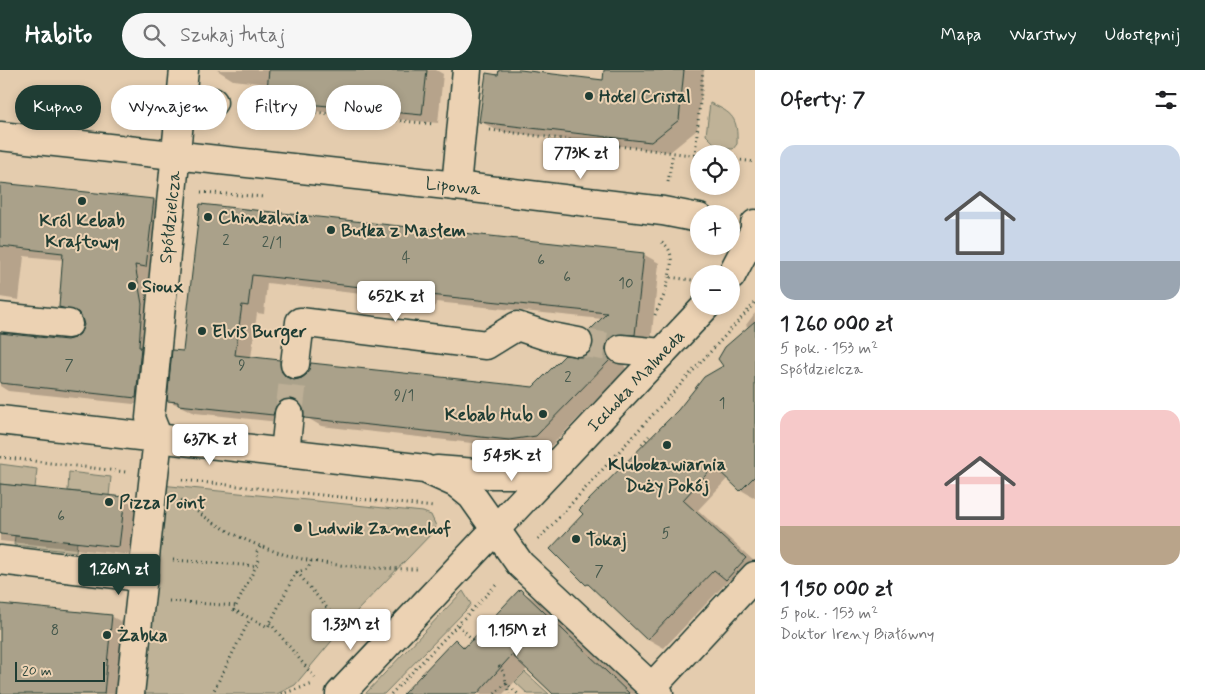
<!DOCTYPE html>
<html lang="pl">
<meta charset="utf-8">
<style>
:root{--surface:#fff;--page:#f6f6f6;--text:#202124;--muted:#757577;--accent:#1f3d34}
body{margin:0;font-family:Mynerve,sans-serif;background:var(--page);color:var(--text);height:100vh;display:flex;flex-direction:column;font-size:19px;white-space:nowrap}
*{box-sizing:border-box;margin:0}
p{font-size:16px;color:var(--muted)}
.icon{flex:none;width:28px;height:28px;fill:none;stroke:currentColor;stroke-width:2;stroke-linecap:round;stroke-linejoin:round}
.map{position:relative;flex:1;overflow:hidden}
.details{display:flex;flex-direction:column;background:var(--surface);width:450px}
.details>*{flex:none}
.banner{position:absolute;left:15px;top:15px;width:475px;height:45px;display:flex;gap:10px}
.tools{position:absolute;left:690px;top:75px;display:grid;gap:10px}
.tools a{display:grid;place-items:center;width:50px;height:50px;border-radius:50%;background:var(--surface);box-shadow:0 2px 8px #0003;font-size:25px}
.scale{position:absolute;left:15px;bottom:12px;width:90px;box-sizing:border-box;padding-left:5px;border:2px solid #1f3d34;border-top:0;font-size:14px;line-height:18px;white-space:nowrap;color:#1f3d34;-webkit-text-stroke:4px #ecd2b3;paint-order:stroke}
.price{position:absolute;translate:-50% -42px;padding:0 11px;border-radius:5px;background:#fff;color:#222;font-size:16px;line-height:32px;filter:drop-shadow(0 1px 2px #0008)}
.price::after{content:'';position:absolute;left:50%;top:30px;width:15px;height:11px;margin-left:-8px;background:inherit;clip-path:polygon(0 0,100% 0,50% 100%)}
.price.on{background:var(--accent);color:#fff}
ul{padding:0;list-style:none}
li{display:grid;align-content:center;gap:10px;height:265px;padding:0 25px}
li span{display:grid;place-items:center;height:155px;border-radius:15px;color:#555}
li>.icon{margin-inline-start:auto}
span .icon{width:90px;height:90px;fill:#fffc;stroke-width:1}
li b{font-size:21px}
h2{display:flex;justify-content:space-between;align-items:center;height:60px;padding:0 25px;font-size:21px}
.chip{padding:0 18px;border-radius:22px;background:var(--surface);box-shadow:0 2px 8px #0003;font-size:18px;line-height:45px}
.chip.on{background:var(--accent);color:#fff}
header{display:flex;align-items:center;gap:30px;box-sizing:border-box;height:70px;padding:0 25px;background:var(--accent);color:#fff}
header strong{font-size:24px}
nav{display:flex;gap:28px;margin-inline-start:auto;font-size:18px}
.search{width:350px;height:45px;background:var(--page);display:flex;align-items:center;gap:12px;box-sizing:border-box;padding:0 18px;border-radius:28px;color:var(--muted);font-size:19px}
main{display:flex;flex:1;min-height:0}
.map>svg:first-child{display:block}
.green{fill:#bfb297;stroke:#6f7866}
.shadow{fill:#0003;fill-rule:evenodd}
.building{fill:#aaa18a;stroke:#1f3d34;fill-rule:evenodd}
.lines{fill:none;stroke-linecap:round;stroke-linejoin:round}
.minor-tunnel{stroke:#bdaf96;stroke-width:28;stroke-dasharray:28 14;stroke-linecap:butt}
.minor-casing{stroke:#1f3d34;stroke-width:31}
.path{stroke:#1f3d34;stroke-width:3;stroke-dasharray:1 4;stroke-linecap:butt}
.minor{stroke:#ecd2b3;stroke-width:28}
.poi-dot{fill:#1f3d34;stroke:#ecd2b3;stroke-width:2}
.labels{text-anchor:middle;stroke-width:4;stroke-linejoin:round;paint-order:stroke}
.number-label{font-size:15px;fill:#42564a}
.poi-label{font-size:18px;font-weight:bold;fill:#1f3d34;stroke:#ecd2b3;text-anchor:start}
.street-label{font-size:18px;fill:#1f3d34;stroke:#ecd2b3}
</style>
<header>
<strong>Habito</strong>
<div class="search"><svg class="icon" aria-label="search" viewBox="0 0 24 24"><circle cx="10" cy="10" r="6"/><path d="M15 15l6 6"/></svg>Szukaj tutaj</div>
<nav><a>Mapa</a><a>Warstwy</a><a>Udostępnij</a></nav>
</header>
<main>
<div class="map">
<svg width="755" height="624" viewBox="0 0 755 624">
<rect width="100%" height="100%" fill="#e4ccae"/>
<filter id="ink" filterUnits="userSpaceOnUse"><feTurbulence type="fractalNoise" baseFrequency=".02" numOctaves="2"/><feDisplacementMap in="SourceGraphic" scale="10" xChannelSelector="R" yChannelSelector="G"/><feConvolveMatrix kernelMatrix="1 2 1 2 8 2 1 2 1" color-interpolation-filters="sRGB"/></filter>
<g filter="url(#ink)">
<path class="green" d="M710,33c23,10 28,15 27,41l-4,5 -14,-1 -13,-13z
M0,394l37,5 -2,19 -35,-4z
M69,402l42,5 -2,19 -41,-5z
M161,415l262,27 8,3 5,11 -3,6 -77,80 -61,73 -18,9h-138z
M15,466l62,6 -1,10 -62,-7z
M463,521l8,13 -5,6 -82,84h-19z
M525,602l24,22h-21l-13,-12z"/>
<path class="shadow" d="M217,0h219l7,4 -5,49 -155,-15 -15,-8 1,-16 -36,-4z
M500,0l104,11 1,-11h99l-7,60 -27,22 -172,-21 -18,-10z
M0,114l154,16 16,10 -17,196 -145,-15 -8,-5v-53l66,8 8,-1 7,-6 4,-9 -2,-7 -22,-11 3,-47 -40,-4 -5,44 -19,-3z
M201,136l442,48 16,9 -8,80 -30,15 5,11 -74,76 -26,4 -205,-23 -15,-9 -2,-10 -5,1 -10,15 -94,-10 -26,-12 15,-48zM267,213l120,14 34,11 14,-1 1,-5 166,17 -12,34 -56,36 -238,-9 -1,-10 -16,-9 -28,-3 6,-45 7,1z
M755,243v185l-14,-8 -13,-12 -30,32 57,52v13l-12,13 -14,-8 -65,68 -16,-9 -97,-90 173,-183 25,-38 -3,-3z
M0,415l124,14 16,9 -6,47 -134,-14z
M520,521l18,10 98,93h-81l-27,-26 -25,26h-98l50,-53 11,6z
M0,535l111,11 16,9 -6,69h-121z"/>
<path class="building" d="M269,0h158l-5,45 -156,-15z
M499,0h21l83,10 1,-10h80l-5,50 -28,22 -172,-20 7,-49 12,2z
M0,113l154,16 -8,68 -11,-2 7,39 -3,43h2l-5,51 -136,-15v-50l67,7 7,-2 6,-4 4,-9 -2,-7 -4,-6 -19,-5 4,-54 -63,-7z
M200,134l444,49 -9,82h-20l-6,5 -4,8 5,12 -74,76 -27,4 -205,-22 -1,-11 -5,-6 -8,-3 -7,2 -6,4 -4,11 -95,-10v-3l-11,-1 5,-51 11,1zM252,205l118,13 34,12 15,-2 1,-4 187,19 -18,18 4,6v7l-4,9 -6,4 -18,-2 -32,32 -222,-24 -4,11 -5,4 -8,2 -8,-3 -5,-6 -1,-11 -45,-5 7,-50 6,1z
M755,251v155l-15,15 -26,-25 -31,34 63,58 -20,22 -12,-10 -67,70 -59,-56 -2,1 -36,-36 33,-35 -4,-4 99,-100 26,-33 19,-11 -5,-7 7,-12z
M0,414l125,13 -6,50 -119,-13z
M520,519l110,105h-77l-41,-39 -35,39h-74l52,-55 9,9z
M0,534l112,11 -8,79h-104z"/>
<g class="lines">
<path class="minor-tunnel" d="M578,272l43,7
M289,344l6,-50"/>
<defs>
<g id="minor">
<path d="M181,29l32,3"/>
<path id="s1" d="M0,66l456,50 207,25 36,7"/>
<path d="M456,116l11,-116"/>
<path d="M731,206l24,-46v-6"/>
<path d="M0,247l68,7"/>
<path d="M621,279l41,4"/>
<path d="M295,294l5,-42 186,23 31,-19 30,10 31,6"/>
<path d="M0,350l425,49 31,14 16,13 48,68 139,130"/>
<path d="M285,383l4,-39"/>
<path d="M437,400l52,4h33l37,-11"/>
<path d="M0,490l141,17"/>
<path d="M652,617l103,-111"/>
<path id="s2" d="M130,624l28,-256 -8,-20 34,-348"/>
<path id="s3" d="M340,624l366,-388"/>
</g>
</defs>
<use href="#minor" class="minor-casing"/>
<path class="path" d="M241,35l193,19
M490,60l209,26
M695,85l8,-85
M731,89l24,3
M668,112l5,-29
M201,122l63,5
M662,172c12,8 10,22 7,35l23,3
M655,245l10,-22 4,-16
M642,374l7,-8
M0,387l126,15
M182,410l252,27
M181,430c79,60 140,68 236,69
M538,470l217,-237
M260,477l-4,6 3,7 -25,50 34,17 25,-49 4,-6 11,-3 3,-8
M173,490l84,6
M297,502l56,67
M169,531l67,5
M270,553l45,55
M458,555l16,16
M499,596l5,7 5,21
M212,624l38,-75
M281,624l32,-10
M391,624l107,-111
M495,624l11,-11 12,11"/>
<use href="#minor" class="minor"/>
</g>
</g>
<g class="poi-dot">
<circle cx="589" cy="26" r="5"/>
<circle cx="82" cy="131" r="5"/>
<circle cx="208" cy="147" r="5"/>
<circle cx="331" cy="160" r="5"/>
<circle cx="132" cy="216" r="5"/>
<circle cx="202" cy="261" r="5"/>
<circle cx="543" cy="344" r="5"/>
<circle cx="667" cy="375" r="5"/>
<circle cx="109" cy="432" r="5"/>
<circle cx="298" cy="458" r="5"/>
<circle cx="576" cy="469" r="5"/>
<circle cx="107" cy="565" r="5"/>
</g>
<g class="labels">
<g class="number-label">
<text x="226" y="175">2</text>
<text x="272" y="177">2/1</text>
<text x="406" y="192">4</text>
<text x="541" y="195">6</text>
<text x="567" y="212">6</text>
<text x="626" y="218">10</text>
<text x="69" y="300">7</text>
<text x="242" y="300">9</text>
<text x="568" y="312">2</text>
<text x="404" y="330">9/1</text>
<text x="722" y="338">1</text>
<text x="61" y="451">6</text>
<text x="666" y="468">5</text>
<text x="599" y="506">7</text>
<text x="55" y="565">8</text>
</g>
<g class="poi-label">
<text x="599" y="32">Hotel Cristal</text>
<text x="218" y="153">Chinkalnia</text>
<text x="82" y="156" text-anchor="middle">Król Kebab<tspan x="82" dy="21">Kraftowy</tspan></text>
<text x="341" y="166">Bułka z Masłem</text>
<text x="142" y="222">Sioux</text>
<text x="212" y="267">Elvis Burger</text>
<text x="533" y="350" text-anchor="end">Kebab Hub</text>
<text x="667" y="400" text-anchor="middle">Klubokawiarnia<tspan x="667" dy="21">Duży Pokój</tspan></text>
<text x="119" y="438">Pizza Point</text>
<text x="308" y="464">Ludwik Zamenhof</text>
<text x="586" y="475">Tokaj</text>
<text x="117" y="571">Żabka</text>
</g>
<g class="street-label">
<text dy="6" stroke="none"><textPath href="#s1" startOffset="456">Lipowa</textPath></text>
<text dy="6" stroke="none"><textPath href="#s2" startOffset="481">Spółdzielcza</textPath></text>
<text dy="6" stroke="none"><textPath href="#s3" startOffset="431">Icchoka Malmeda</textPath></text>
</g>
</g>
</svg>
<div class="tools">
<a><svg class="icon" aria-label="locate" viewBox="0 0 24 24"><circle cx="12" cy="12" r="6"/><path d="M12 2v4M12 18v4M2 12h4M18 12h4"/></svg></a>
<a>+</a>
<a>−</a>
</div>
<div class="scale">20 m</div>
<b class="price" style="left:581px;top:110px">773K zł</b>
<b class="price" style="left:396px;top:253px">652K zł</b>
<b class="price" style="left:210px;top:396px">637K zł</b>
<b class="price" style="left:512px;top:412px">545K zł</b>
<b class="price on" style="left:119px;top:526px">1.26M zł</b>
<b class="price" style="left:351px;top:581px">1.33M zł</b>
<b class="price" style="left:517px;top:587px">1.15M zł</b>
<div class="banner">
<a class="chip on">Kupno</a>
<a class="chip">Wynajem</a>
<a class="chip">Filtry</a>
<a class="chip">Nowe</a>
</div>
</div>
<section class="details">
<h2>Oferty: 7<svg class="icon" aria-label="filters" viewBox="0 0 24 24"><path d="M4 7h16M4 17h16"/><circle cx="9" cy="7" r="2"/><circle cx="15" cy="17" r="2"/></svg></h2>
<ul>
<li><span style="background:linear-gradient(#c9d6e8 75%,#9aa5b1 0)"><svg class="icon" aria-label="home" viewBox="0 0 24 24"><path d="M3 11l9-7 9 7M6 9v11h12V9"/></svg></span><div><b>1 260 000 zł</b><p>5 pok. · 153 m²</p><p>Spółdzielcza</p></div></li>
<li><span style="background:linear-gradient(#f6c9c9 75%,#b9a48a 0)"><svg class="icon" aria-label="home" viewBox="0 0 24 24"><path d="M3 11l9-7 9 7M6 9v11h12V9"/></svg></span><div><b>1 150 000 zł</b><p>5 pok. · 153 m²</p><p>Doktor Ireny Białówny</p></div></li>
</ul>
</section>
</main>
